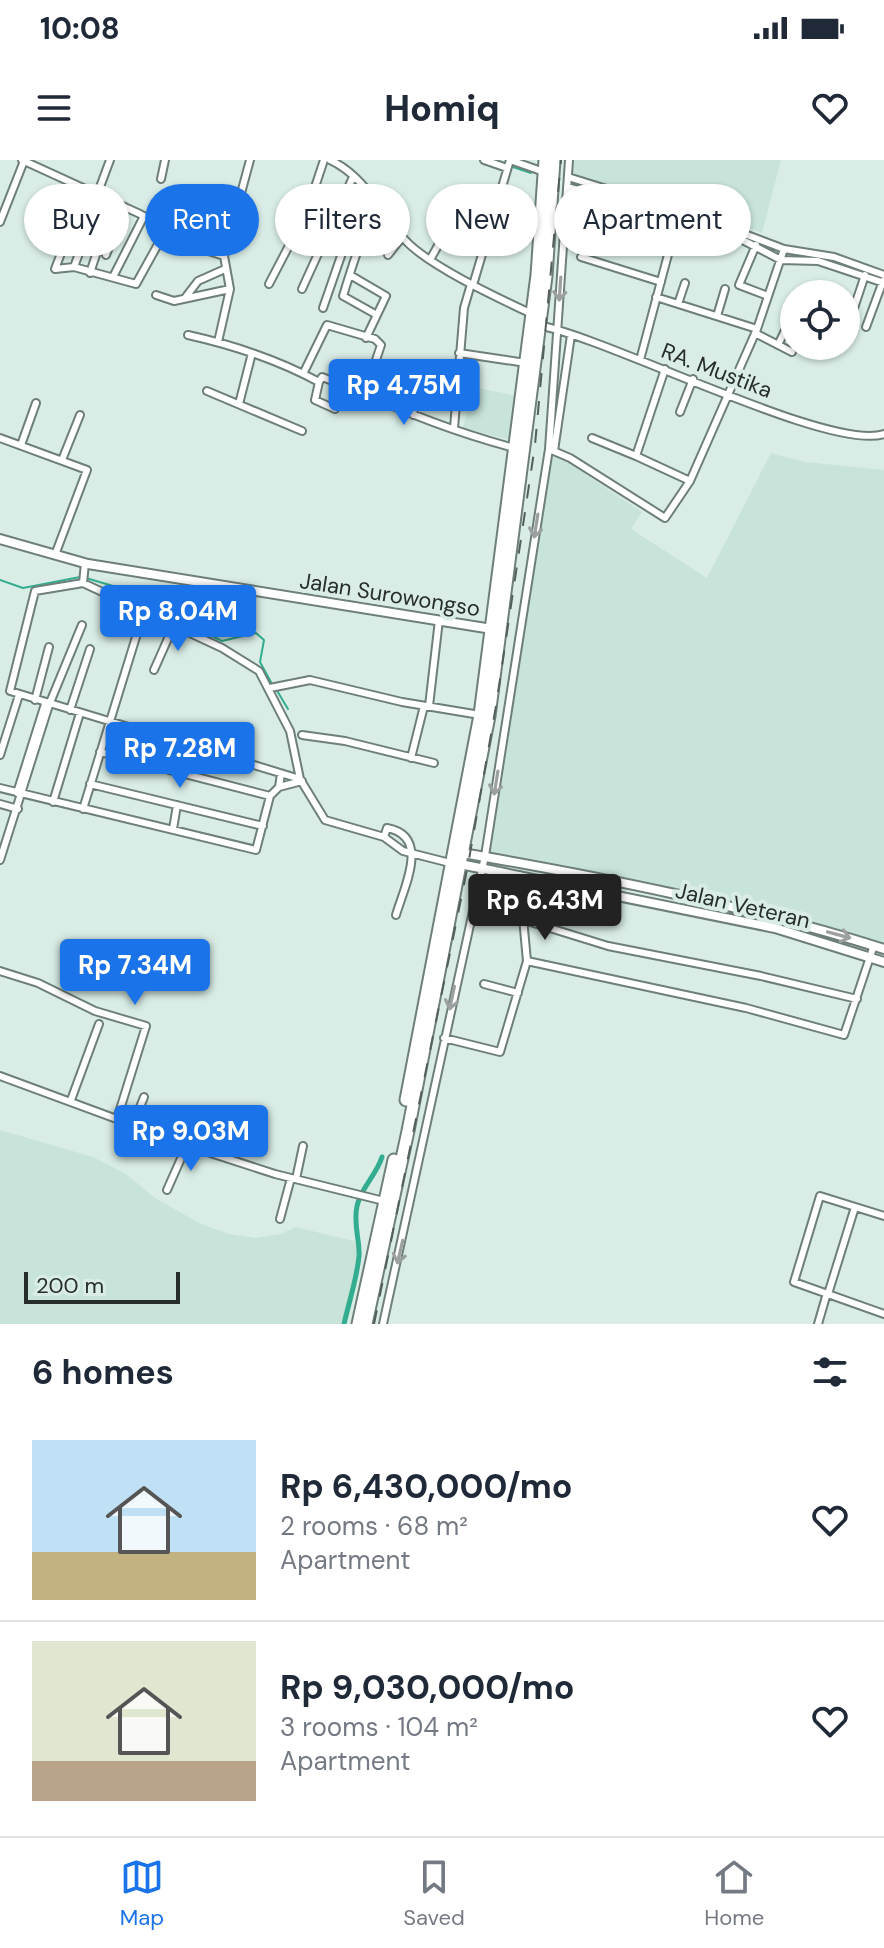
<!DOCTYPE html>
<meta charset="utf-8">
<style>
:root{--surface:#fff;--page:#f6f6f7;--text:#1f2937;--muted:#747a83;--line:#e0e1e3;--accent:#1a73e8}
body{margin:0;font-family:"DM Sans",sans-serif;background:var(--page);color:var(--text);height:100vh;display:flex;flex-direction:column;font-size:30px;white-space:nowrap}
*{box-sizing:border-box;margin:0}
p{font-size:26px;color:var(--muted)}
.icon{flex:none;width:44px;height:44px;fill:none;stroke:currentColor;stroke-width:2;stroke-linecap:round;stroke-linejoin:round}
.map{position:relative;height:1164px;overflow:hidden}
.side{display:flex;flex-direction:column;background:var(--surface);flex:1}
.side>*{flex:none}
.banner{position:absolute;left:24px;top:24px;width:836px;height:72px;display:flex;gap:16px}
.controls{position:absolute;left:780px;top:120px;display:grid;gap:16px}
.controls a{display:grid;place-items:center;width:80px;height:80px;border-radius:50%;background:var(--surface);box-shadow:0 2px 6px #0004;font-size:40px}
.scale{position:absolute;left:24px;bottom:20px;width:156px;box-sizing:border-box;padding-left:8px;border:4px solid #262d2b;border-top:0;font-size:22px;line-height:28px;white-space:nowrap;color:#262d2b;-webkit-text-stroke:6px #d9ede6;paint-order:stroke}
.price{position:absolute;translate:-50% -68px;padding:0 18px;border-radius:8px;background:var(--accent);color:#fff;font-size:26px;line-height:52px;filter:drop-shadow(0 2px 4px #0008)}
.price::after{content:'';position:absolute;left:50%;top:48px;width:24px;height:18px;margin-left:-12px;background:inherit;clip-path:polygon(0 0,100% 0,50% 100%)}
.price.active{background:#222;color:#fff}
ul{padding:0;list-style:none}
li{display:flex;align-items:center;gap:24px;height:200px;padding:0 32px}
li+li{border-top:2px solid var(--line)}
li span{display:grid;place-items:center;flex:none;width:224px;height:160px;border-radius:0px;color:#555}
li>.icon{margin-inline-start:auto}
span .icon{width:96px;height:96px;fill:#fffc;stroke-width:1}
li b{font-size:34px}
h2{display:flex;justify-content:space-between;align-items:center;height:96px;padding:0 32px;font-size:34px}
.chip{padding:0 28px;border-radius:36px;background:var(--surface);box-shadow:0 2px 6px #0004;font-size:28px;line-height:72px}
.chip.active{background:var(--accent);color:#fff}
.status{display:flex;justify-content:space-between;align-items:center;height:56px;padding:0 40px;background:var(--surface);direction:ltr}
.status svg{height:22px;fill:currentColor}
header{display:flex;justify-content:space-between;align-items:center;height:104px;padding:0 32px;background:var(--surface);font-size:36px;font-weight:800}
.menu{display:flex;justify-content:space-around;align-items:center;height:112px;border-top:2px solid var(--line);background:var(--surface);font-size:22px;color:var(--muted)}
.menu a{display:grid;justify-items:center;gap:4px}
.menu .active{color:var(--accent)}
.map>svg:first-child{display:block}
.built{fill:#c7e3da}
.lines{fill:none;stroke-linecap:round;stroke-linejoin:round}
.stream{stroke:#33ad90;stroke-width:2}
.canal{stroke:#33ad90;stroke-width:5}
.street-casing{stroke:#6e7f7a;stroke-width:10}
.secondary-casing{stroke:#6e7f7a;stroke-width:12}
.highway-casing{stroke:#6e7f7a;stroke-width:15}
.street{stroke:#fff;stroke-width:6}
.secondary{stroke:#fff;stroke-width:8}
.highway{stroke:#fff;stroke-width:11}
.rail{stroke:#545f5b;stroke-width:2;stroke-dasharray:14 14;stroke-linecap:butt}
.oneway{stroke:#9da0a0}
.labels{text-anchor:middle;stroke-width:8;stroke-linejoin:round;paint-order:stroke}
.street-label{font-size:22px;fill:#262d2b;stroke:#d9ede6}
</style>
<div class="status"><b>10:08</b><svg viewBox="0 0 49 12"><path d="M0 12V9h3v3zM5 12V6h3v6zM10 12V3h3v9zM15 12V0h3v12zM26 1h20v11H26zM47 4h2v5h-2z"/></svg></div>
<header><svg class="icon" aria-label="menu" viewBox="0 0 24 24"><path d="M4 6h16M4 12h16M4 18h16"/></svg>Homiq<svg class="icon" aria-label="heart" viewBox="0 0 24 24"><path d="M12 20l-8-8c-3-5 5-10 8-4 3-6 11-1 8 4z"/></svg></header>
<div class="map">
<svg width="884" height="1164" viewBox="0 0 884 1164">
<rect width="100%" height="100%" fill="#d9ede6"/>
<path class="built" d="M573,0h208l-19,73 -56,-22 -134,-35z
M473,227l44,9 -6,44 -48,-12z
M553,293l89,59 -11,17 76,49 64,-125 34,9 79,8v479l-106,-30 -293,-63z
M0,970l93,27 33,17 29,24 44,25 30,11 27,4 25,-4 14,-7 59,14 6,13 -16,70h-344z"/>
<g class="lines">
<path class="stream" d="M510,6l21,7
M86,418l27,8 109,55 34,-8 8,7 -4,22 12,22
M0,420l23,8 57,-11
M276,529l12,20"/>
<path class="canal" d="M344,1164c5,-22 13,-46 15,-68 1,-16 -6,-31 -2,-50 4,-19 19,-30 25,-49"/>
<defs>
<path id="street" d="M22,0l118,54 56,33 28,9
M330,0c35,16 51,53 75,80 24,26 93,58 127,74
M484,0l23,8
M568,17l145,45 71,27 50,8 50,18
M161,19l4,-19
M567,27l160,45 54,28 37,1 66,22
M85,30l-30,79 19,-2 62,17 31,-56
M97,35l13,-35
M183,42l53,13
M0,62l24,-61
M756,85l-17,40 29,11
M106,95l19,-48
M388,95l14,-18
M581,97l80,25
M431,98l18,-32
M74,107l26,-71
M90,113l23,-70
M350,115l36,21 -20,42
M113,117l31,-61
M269,124l38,-73 17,-51
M473,125l37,-125 34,12
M302,129l51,-112
M156,135l18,6 56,-12
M656,137l101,32
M185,138l13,-17 27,-12
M678,144l7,-21
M323,148l18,-52
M377,155l-34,-19c10,-33 19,-63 37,-92
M717,156l8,-27
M538,165c73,14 292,127 346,109
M866,167l17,-46
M846,172l19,-57
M755,173l37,19
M188,175c45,10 90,25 131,47l-4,18 20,9
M218,182l12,-53 -6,-33 26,-96
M778,185l16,-33
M459,193l67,10
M640,200l38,-143
M303,214l24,-49 48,14 6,6 -16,48c49,24 98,41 149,55
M319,222l3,-5 43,16
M207,231l95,40
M239,244l13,-51
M680,252l13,-33
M413,255l9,-51
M454,268l10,-120 7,-24
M0,278l87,32 -32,85
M592,278l44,18 29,-87
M21,285l15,-42
M549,289l21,9 95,60 25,-37 67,-152 27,-80
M554,291l17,-116
M636,296l54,25
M62,300l18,-45
M85,403l-2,20 139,65 37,23 31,60 10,48 25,41 59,17 19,14 47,12
M83,423l-48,8 -25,100 290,88
M154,510l20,-45
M270,528l40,-8 92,22 78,13
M35,540l14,-53
M429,546l10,-86
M70,550l20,-61
M302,575l43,6 89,22
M100,592l170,44
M0,595l19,-60
M237,598l6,-18
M411,598l13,-52
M90,624l173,42
M279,627l23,-6
M0,628l256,62 14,-54 9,-9 2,-13
M17,633l28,-89
M53,642l27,-89
M0,644l18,5
M83,649l61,-198
M173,669l4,-24
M384,677l3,-9c44,8 17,59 9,87
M0,700l49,-155 33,-80
M524,760l84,26 153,30 96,23
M527,801l219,47 98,27 30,-90
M0,811l38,12 57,28 51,15 -29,93
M484,824l34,9
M444,878l56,14 27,-91 -8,-86
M0,916l198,73 77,25 109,27
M71,940l28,-76
M133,965l11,-28
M296,1019l7,-33
M167,1030l20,-45
M884,1056l-64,-20 -26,86 90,32
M280,1059l11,-41
M828,1134l27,-87
M383,1164l102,-468 64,-407 20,-289
M818,1164l9,-31"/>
<path id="secondary" d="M0,379l88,25 404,65
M457,692c144,25 288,53 427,97
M455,703l320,65 109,34"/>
<path id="highway" d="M406,940l74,-385 57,-440 8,-115
M358,1164l36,-164
M366,1164l42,-193 81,-415 57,-440 8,-116"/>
</defs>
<use href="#street" class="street-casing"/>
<use href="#secondary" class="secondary-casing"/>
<use href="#highway" class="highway-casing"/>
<use href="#street" class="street"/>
<use href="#secondary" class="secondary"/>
<use href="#highway" class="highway"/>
<path class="rail" d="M374,1164l94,-459 28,-159 39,-261 26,-285"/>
</g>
<defs><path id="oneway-shaft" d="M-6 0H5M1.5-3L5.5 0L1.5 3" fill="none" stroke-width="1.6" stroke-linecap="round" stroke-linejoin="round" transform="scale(2)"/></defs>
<g class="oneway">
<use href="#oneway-shaft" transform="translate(560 129) rotate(94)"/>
<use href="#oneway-shaft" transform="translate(536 366) rotate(99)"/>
<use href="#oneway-shaft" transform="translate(496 623) rotate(99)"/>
<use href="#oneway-shaft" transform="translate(839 775) rotate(15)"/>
<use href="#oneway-shaft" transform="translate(452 838) rotate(102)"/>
<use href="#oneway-shaft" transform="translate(400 1092) rotate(103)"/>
</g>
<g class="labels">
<g class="street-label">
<text transform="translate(717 210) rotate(21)" y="8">RA. Mustika</text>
<text transform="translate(390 434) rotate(9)" y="8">Jalan Surowongso</text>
<text transform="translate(743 745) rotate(13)" y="8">Jalan Veteran</text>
</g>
</g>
</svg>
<div class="controls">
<a><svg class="icon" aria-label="locate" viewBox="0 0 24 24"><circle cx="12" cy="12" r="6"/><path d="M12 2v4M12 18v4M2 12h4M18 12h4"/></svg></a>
</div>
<div class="scale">200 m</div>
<b class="price" style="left:404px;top:267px">Rp 4.75M</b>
<b class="price" style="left:178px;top:493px">Rp 8.04M</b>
<b class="price" style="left:180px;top:630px">Rp 7.28M</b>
<b class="price active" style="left:545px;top:782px">Rp 6.43M</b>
<b class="price" style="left:135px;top:847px">Rp 7.34M</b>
<b class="price" style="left:191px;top:1013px">Rp 9.03M</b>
<div class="banner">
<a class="chip">Buy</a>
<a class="chip active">Rent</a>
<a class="chip">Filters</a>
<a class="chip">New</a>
<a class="chip">Apartment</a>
</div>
</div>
<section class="side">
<h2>6 homes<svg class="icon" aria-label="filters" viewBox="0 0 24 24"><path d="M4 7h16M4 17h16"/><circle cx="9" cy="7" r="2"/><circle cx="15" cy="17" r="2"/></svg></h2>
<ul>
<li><span style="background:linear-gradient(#bfe0f5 70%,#c2b280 0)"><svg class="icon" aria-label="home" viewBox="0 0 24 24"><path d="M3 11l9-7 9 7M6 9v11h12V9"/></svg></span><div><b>Rp 6,430,000/mo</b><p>2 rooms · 68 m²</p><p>Apartment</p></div><svg class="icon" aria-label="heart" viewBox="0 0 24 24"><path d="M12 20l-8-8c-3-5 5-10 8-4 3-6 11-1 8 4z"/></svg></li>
<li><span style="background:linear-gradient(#dfe7d0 75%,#b9a48a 0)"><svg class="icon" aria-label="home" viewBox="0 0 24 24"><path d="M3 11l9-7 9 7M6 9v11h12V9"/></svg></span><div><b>Rp 9,030,000/mo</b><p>3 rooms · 104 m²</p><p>Apartment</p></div><svg class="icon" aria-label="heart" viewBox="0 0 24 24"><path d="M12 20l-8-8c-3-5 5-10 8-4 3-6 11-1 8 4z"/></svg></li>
</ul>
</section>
<nav class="menu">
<a class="active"><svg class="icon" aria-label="map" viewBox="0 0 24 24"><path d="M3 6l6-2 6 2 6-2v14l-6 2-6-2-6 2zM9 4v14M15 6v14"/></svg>Map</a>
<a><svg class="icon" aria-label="saved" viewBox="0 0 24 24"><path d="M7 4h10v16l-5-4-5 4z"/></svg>Saved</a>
<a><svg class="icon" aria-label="home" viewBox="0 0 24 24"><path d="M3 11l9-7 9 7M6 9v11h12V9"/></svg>Home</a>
</nav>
